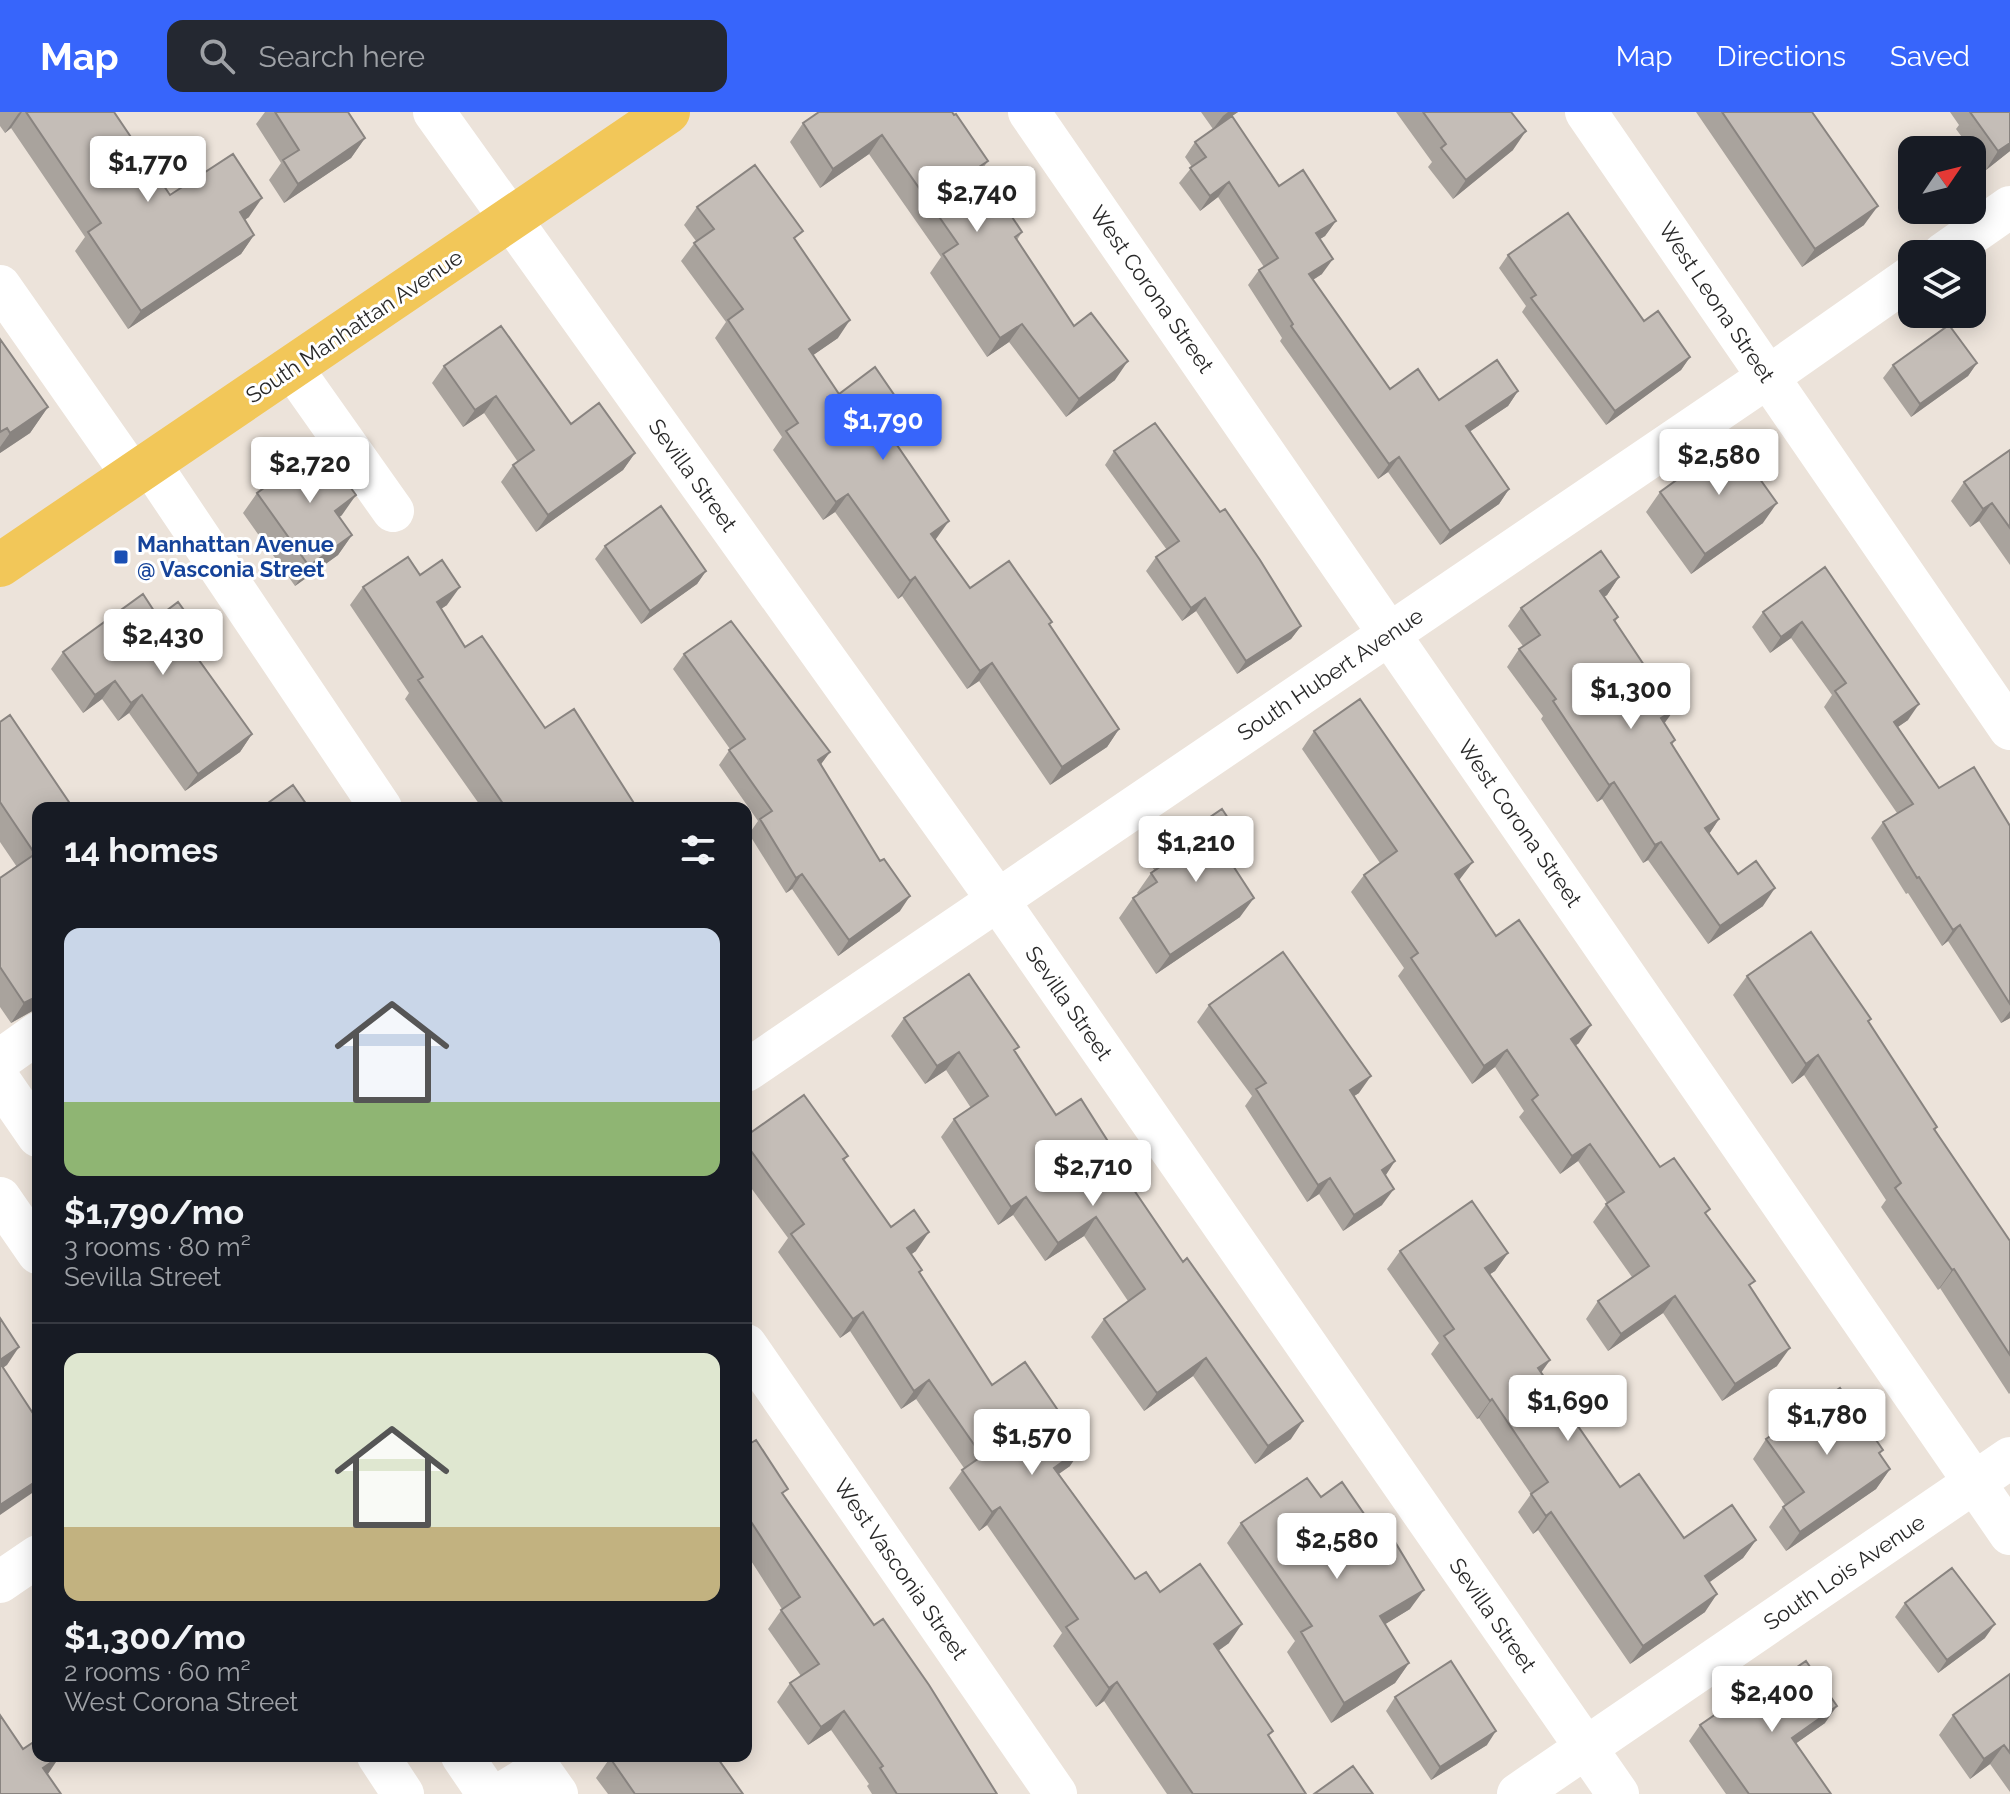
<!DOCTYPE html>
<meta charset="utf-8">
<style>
:root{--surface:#171b24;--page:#242831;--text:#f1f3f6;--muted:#9ea1a6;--line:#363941;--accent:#3765fb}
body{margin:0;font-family:Raleway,sans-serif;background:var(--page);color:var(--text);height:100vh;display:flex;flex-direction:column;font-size:30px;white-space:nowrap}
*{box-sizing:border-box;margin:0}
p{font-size:26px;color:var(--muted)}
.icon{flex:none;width:44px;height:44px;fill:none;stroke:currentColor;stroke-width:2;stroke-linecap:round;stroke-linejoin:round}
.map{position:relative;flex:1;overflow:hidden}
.details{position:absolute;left:32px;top:690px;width:720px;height:960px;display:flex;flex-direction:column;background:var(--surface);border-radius:16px;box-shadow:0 4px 20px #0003}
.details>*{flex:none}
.needle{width:52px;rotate:55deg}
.buttons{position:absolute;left:1898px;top:24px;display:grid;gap:16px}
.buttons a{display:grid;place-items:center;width:88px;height:88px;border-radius:16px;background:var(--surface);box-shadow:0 4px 20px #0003;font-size:40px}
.price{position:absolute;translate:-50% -68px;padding:0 18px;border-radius:8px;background:#fff;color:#222;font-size:26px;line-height:52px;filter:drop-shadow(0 2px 4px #0008)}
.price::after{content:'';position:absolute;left:50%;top:48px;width:24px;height:18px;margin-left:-12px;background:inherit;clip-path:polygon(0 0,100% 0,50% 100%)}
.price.active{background:var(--accent);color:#fff}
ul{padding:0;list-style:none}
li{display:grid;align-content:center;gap:16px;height:424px;padding:0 32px}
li+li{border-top:2px solid var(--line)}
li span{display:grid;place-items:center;height:248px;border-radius:16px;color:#555}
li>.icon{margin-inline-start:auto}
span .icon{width:144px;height:144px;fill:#fffc;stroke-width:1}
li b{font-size:34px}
h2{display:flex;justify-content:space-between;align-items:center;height:96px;padding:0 32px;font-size:34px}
header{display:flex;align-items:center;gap:48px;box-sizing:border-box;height:112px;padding:0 40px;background:var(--accent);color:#fff}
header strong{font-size:38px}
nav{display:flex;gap:44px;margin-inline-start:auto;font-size:28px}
.search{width:560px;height:72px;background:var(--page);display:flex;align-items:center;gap:20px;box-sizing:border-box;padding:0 28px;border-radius:16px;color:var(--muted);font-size:30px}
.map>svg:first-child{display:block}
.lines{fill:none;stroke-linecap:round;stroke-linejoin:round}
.minor{stroke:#fff;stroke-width:42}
.major{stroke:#f2c759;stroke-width:44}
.wall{fill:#a9a39d}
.shaded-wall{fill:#898480}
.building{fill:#c4bdb7;stroke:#898480;stroke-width:2}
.transit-dot{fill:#1a4fb4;stroke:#fff;stroke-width:3}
.labels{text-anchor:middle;stroke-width:6;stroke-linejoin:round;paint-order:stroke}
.street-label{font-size:22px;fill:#292929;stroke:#fff}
.transit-label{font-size:22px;font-weight:bold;fill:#164399;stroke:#fff;text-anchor:start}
</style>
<header>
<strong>Map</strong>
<div class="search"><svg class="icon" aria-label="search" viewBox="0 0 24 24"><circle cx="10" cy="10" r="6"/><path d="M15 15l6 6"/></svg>Search here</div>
<nav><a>Map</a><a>Directions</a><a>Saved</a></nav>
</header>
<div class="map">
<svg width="2010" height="1682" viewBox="0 0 2010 1682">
<rect width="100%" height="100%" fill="#ece3da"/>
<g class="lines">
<path class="minor" d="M434,0l563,787 621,895
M1029,0l981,1422
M1586,0l424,617
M1943,142l67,-47
M0,174l133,190
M292,256l101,143
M150,352l231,344
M0,948l38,-27
M746,959l1022,-694 144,-101
M0,969l38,55
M0,1086l38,55
M746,1233l310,449
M0,1470l38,-26
M378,1644l25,38
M462,1644l26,38
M501,1682l39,-24 17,24
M1518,1682l492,-336"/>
<path class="major" d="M0,453l668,-453"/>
</g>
<path class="wall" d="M0,0h114l56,83 79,22 -4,3 9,15 -13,19 -113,75 -53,-78 10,-14 -74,-109 -6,5 -5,-7z
M265,0h83l17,26 -14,20 -67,45 -15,-23 12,-17 -25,-39z
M819,0l169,49 -7,10 41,61 -5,8 57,86 41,54 -49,37 -57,-75 -22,15 -57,-84 11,-16 -72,-103 -49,34 -30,-46 13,-19z
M1201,0h37l-6,4 47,70 57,35 -11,15 -5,3 2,35 -9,6 77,109 49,11 79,-9 -10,15 -38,25 39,58 -10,15 -59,41 -52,-73 -10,7 -98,-138 2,-3 -34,-53 11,-15 5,-3 -46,-70 -18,14 -21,-28 13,-16 -7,-10 10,-15 18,-13z
M1396,0h115l2,38 -60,49 -25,-32 4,-5z
M1696,0h116l52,113 -62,42z
M1950,0h60v39l-24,19 -30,-41 3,-4z
M697,95l99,34 42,97 -25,17 26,39 58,5 -13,18 -4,3 55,120 35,48 79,37 70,104 -12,18 -57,38 -71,-104 -12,8 -65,-93 -4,3 -63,-87 -12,8 -50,-70 9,-13 -67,-99 11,-16 -45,-61 15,-20 -12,-16z
M1508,143l136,66 46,36 -9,13 -75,55 -84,-113 4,-6 -27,-38z
M0,227l48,68 -18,26 -30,20z
M1977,251l-9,13 -57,41 -28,-39 10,-13z
M444,254l127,58 64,29 -12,17 -87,62 -35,-50 12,-17 5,-3 -34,-49 -21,14 -31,-44z
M2010,338v115l-31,-44 -9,6 -19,-26 13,-19z
M1114,339l187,175 -10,13 -54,35 -41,-63 -14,10 -36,-50 10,-14 11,-7 -62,-85z
M1660,380l103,31 -72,51 -45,-62z
M257,381l85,22 -3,2 13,18 -14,20 -43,31 -52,-73z
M605,434l101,25 -9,13 -56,40 -46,-65z
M1825,455l83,153 -10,7 41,61 71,38v192l-9,5 -53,-82 -6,5 -34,-53 -2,1 -35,-56 12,-16 14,-9 -73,-106 8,-12 -41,-57 -21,15 -18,-26 11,-15z
M420,463l27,30 -6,4 24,38 80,81 92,80h-155l-77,-109 4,-6 -59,-88 13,-18z
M1619,465l-12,18 -3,2 14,20 -3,5 59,88 -10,13 11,17 -3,5 47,74 -10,15 54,72 -55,38 -60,-84 -5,3 -41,-64 -5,3 -56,-83 2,-3 -36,-49 12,-18 4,-3 -15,-20 13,-18z
M158,505l52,29 -10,15 52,73 -12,18 -55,39 -56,-78 -11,8 -16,-22 -19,14 -32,-44 12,-17z
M684,542l146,98 -10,13 80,146 -62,45 -46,-67 -6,4 -37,-59 9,-13 -39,-56 11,-16 -57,-80z
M0,610l73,86 -39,202 -23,13 -11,-16v-129l17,-11 -17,-25z
M1314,619l146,148 -1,1 37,56 83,107 -4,3 85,121 47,48 43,72 27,79 -55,35 -59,-88 -55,38 -22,-32 12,-18 34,-24 -39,-55 14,-19 -29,-42 -18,13 -41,-57 5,-6 -29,-44 -23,17 -74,-108 6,-8 -53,-76 13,-17 16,-12 -78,-114z
M1166,735l66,18 8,52 -84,57 -37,-56 14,-20 5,-4 -1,-1 14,-20 4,-2 -3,-4z
M1747,864l121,46 69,105 -2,4 75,110v152l-1,1 -69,-106 -2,2 -57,-83 5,-7 -82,-125 -12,9 -59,-89z
M1209,893l150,88 -5,3 32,80 -4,29 -39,26 -24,-37 -12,8 -62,-96 7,-10 -55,-74z
M904,906l111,34 41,63 53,28 -3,5 185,291 -36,25 -62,-88 -49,35 -53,-74 13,-18 24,-18 -44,-65 -39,25 -32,-46 -15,10 -57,-88 13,-18 17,-11 -25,-38 -21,14 -34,-48z
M746,1024l102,20 -4,5 47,66 25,24 -5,3 9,19 72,112 78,81 -11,8 76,105 25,13 69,51 -11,8 51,86 37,57h-139l-63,-93 -8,6 -43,-61 9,-13 -75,-108 -8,6 -30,-43 15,-20 -48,-69 -15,10 -51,-78 -10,7 -62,-86 10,-14 -42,-57z
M1400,1139l108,2 -13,18 -5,3 60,86 -9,13 79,114 64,51 72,2 -13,18 -34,24 -4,30 -75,52 -92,-134 -5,4 -15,-22 13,-18 -52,-76 -2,1 -46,-65 8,-11 -52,-74z
M1766,1327l114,16 10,14 -14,20 -90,62 -17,-24 14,-20 2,-2 -32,-46z
M746,1334l38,50 90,129 123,169h-125l-5,-8 2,-2 -38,-54 -23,15 -31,-43 13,-19 11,-7 -33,-47 14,-20 -36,-56z
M1321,1385l89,112 -25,15 24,39 -14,20 -64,40 -44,-71 8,-11 -68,-98 14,-20z
M1905,1491l80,35 -47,35 -43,-56z
M2010,1562v118l-20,-28 -20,15 -31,-44 14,-20z
M1761,1580l64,31 -29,20 35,51h-105l-37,-53 11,-16z
M1395,1585l92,48 -56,35 -45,-69z
M610,1646l133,36h-135l-12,-16z"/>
<path class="shaded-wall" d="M20,0h2l-11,16 -6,5 13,-19z
M1228,0h10l-25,17 10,-13z
M1526,19l-13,19 -60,49 13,-19z
M882,23l-13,19 -49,34 13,-19z
M365,26l-14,20 -67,45 14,-19z
M2010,31v8l-24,19 12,-19z
M1229,70l-11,15 -18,14 10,-15z
M262,86l-13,19 -22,14 13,-19z
M1878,94l-14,19 -62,42 13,-18z
M1336,109l-11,15 -19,12 10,-15z
M254,123l-13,19 -113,75 13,-18z
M1333,147l-11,15 -24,15 11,-15z
M850,208l-12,18 -42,29 13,-18z
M1022,212l-13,18 -22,15 13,-19z
M1690,245l-9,13 -75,55 9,-14z
M1128,249l-13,19 -49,37 13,-18z
M1977,251l-9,13 -57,41 9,-13z
M1518,279l-10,15 -52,35 10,-15z
M496,284l-12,17 -21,14 12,-17z
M897,287l-13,18 -22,14 13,-18z
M48,295l-18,26 -30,20v-6l10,-14z
M635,341l-12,17 -87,62 12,-17z
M1399,345l-11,15 -10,7 11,-15z
M1509,377l-10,15 -59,41 10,-14z
M848,382l-13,18 -12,8 13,-18z
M356,383l-14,20 -21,16 14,-20z
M1777,391l-14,20 -72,51 14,-20z
M1992,391l-13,18 -9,6 13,-18z
M949,409l-13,18 -17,13 12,-18z
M352,423l-14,20 -43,31 14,-20z
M706,459l-9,13 -56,40 9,-13z
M915,465l-13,19 -4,3 12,-18z
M1619,465l-12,18 -20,14 13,-18z
M460,475l-13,18 -23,15 13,-18z
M1205,486l-9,13 -14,10 9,-13z
M1802,510l-11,16 -21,15 11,-16z
M1301,514l-10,13 -54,35 9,-13z
M210,534l-12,18 -2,-8z
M992,551l-13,18 -12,8 13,-18z
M115,569l-13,18 -19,14 12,-18z
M142,583l-13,18 -11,8 13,-18z
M1919,592l-11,16 -25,17 11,-15z
M1674,598l-13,18v-10z
M1119,617l-12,18 -57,38 12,-18z
M252,622l-12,18 -55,39 13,-17z
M830,640l-11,15 -1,-7z
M1614,670l-12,17 -5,3 12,-17z
M1719,707l-12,18 -2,-9z
M1661,730l-13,18 -5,3 12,-18z
M1246,733l-14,20 -4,-7z
M1473,750l-13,17 -18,13 13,-18z
M802,762l-10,15 -6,4 10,-15z
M1775,776l-12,18 -55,38 12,-18z
M910,784l-10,15 -62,45 11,-16z
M1254,786l-14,19 -84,57 14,-19z
M1960,813l-12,16 -6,5 11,-16z
M38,884v8l-4,6 -23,13 13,-20z
M2010,899v7l-9,5z
M1591,913l-12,18 -21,14 13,-18z
M1507,938l-12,17 -23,17 12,-18z
M959,940l-13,18 -21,14 12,-18z
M1818,943l-14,20 -12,9 14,-20z
M1371,964l-12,17 -21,13 12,-16z
M1590,1032l-12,17 -18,13 12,-18z
M1395,1049l-11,17 -2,-8z
M1330,1066l-11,16 -12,8 11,-17z
M1394,1077l-12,16 -39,26 11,-16z
M1026,1085l-13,18 -15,10 13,-18z
M1096,1105l-12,19 -39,25 13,-18z
M929,1120l-13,19 -22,16 13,-19z
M1508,1141l-13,18 -23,15 13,-18z
M1954,1157l-14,19 -2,2 14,-20z
M1675,1184l-12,17 -55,38 13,-17z
M863,1200l-13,19 -10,7 13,-19z
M19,1235l-12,18 -7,5v-10z
M1790,1236l-13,18 -55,35 13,-17z
M1206,1246l-13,18 -49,35 13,-18z
M1550,1248l-13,18 1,-10z
M929,1268l-13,19 -15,10 13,-18z
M1492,1287l-13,19 -2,1 13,-18z
M1303,1309l-12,18 -36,25 13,-18z
M1083,1335l-13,19 -29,20 13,-18z
M1890,1357l-14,20 -90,62 14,-19z
M38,1368v9l-38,26v-10z
M1000,1395l-13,18 -8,6 13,-19z
M1551,1400l-13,18 -5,4 13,-18z
M1756,1428l-13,18 -51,37 13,-19z
M1424,1478l-14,19 -44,27 14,-20z
M1717,1482l-12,18 -75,52 13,-18z
M1242,1512l-13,19 -28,20 13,-19z
M1995,1512l-10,14 -47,35 9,-13z
M1409,1551l-14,20 -64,40 13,-20z
M1117,1570l-13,19 -8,6 13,-19z
M1837,1594l-12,17 -44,31 11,-16z
M844,1599l-13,19 -23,15 13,-18z
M1496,1619l-9,14 -56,35 9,-13z
M2004,1633l-14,19 -20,15 14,-20z
M60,1644l-12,18 -18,12 13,-18z"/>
<path class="building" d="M26,0h88l56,83 63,-41 29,44 -22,14 14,23 -113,76 -53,-79 13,-9z
M275,0h73l17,26 -67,46 -15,-24 16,-10z
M819,0h133l2,3 2,-1 32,47 -9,6 43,65 -7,5 59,89 17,-13 37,48 -49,38 -57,-75 -22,14 -57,-84 15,-10 -76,-109 -49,34 -30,-46z
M1423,0h88l15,19 -60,49 -25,-32 5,-4z
M1722,0h90l66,94 -63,43z
M1970,0h40v31l-12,8z
M1232,4l47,70 24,-16 33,51 -20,12 17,26 -24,15 81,115 28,-20 21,31 58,-40 21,31 -52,35 43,63 -59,42 -51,-74 -10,7 -98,-138 2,-2 -34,-54 19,-12 -49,-76 -19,14 -20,-28 16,-11 -11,-15z
M755,53l48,66 -9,7 56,82 -41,29 30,45 36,-27 22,32 -22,14 74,108 -18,13 39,54 39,-27 43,61 -3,2 70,105 -57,38 -70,-104 -12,8 -65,-94 -5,4 -62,-87 -12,8 -50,-71 12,-8 -70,-103 15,-11 -49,-66 20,-14 -17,-22z
M1568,101l76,108 14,-10 32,46 -75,54 -84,-113 5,-3 -28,-40z
M1949,213l28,38 -57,41 -27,-39z
M501,214l70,98 28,-21 36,50 -87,62 -35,-50 21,-15 -38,-54 -21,14 -31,-44z
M0,227l48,68 -38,26 -3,-5 -7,4z
M1155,311l65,89 5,-3 35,51 41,66 -55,35 -41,-63 -14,10 -35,-51 23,-16 -65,-90z
M1732,328l45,63 -72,51 -45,-62z
M321,335l35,48 -21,16 17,24 -43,31 -52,-73z
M2010,338v78l-18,-25 -9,6 -19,-27z
M661,394l45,65 -56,40 -45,-65z
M1601,439l18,26 -19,14 18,26 -4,3 60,90 -13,8 14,22 -4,3 48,76 -14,9 33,46 18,-13 19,27 -55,38 -59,-84 -6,3 -41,-63 -5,3 -56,-84 3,-2 -37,-50 21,-14 -19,-27z
M408,445l12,18 22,-15 18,27 -23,15 28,45 17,-11 63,92 29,-19 63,99h-131l-88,-128 5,-3 -60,-90z
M1825,455l94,137 -25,18 45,66 35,-21 36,59v178l-50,-79 -7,5 -34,-53 -2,1 -34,-56 30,-18 -78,-113 11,-8 -44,-61 -21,15 -18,-25z
M143,482l15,23 20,-15 32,44 -14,10 56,78 -54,40 -56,-79 -11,8 -16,-22 -20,14 -32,-43z
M731,509l99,131 -12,8 62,101 4,-2 26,37 -61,44 -47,-66 -6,4 -36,-59 12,-8 -43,-61 16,-11 -61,-85z
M1360,587l113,163 -18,12 41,62 23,-16 72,105 -20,14 89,128 14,-9 36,51 -5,4 50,68 -6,4 41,63 -55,36 -60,-88 -54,38 -23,-33 51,-35 -43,-62 18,-12 -34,-48 -18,12 -40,-56 6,-5 -31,-45 -23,16 -73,-108 7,-5 -54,-78 33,-24 -83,-120z
M10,603l63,93h-35v166l-1,1 1,21 -14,7 -24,-36v-89l35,-24 -35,-52v-80z
M293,673l16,23h-48z
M1222,697l24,36 -18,13 26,40 -84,57 -37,-57 24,-16 -6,-9 22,-15 -7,-11z
M1811,820l60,87 -3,2 69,106 -3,2 76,112v114l-56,-86 -2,1 -57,-82 6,-5 -83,-128 -12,9 -59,-88z
M1283,840l88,124 -21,14 45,71 -13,9 12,19 -40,26 -24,-37 -12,7 -62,-96 10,-6 -57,-78z
M969,862l50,73 -5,3 42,65 25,-16 28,44 -5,3 79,116 4,-4 116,163 -35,25 -62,-88 -49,35 -53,-74 41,-30 -49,-72 -38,26 -32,-46 -15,10 -57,-88 34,-23 -29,-44 -22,14 -33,-48z
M804,983l44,61 -5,3 48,68 23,-17 15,22 -22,16 15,22 -3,2 73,113 33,-23 58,85 -29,21 81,111 11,-7 14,20 40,-28 42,60 -28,20 59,87 -5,4 38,59h-113l-76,-112 -8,6 -43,-61 12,-8 -78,-112 -8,5 -30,-42 20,-14 -53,-76 -15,11 -51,-79 -10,7 -62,-85 13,-10 -58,-80v-8z
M1472,1089l36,52 -23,15 65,92 -12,8 82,119 19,-13 45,64 48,-33 24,35 -51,36 12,18 -74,52 -92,-134 -5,4 -15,-22 17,-12 -56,-83 -2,2 -46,-65 10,-7 -54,-78z
M0,1206l19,29 -19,13z
M0,1251l38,58v59l-38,25z
M1840,1276l43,62 -4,3 11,16 -90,63 -17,-25 21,-15 -38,-53z
M756,1328l32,49 -6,4 92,132 9,-6 46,66 68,109h-100l-17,-26 3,-2 -39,-55 -23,16 -31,-44 29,-19 -38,-54 19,-13 -54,-83v-68z
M1307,1366l14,19 21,-15 45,65 8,-5 29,48 -44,26 29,47 -65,40 -43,-71 11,-6 -71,-103z
M1952,1456l43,56 -48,36 -42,-57z
M1451,1549l45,70 -56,36 -45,-70z
M1806,1549l31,45 -45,32 39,56h-82l-49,-69 57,-39 4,6z
M2010,1562v79l-6,-8 -20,14 -31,-44z
M0,1603l23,34 15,-10v17h22l-17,12 18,26h-61z
M614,1644h102l27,38h-108l-25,-36z
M1353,1654l20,28h-59z"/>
<rect class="transit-dot" x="113" y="437" width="16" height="16" rx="4"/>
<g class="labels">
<g class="street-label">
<text transform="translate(1152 177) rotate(55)" y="8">West Corona Street</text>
<text transform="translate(1717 190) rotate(56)" y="8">West Leona Street</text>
<text transform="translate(354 214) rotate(-34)" y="8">South Manhattan Avenue</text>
<text transform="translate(693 363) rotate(54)" y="8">Sevilla Street</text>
<text transform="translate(1330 562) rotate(-34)" y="8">South Hubert Avenue</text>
<text transform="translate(1520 711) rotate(55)" y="8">West Corona Street</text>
<text transform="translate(1069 891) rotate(55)" y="8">Sevilla Street</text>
<text transform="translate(901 1457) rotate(55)" y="8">West Vasconia Street</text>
<text transform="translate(1844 1460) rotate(-34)" y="8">South Lois Avenue</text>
<text transform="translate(1493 1503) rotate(55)" y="8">Sevilla Street</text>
</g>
<g class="transit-label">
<text x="137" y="440">Manhattan Avenue<tspan x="137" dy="25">@ Vasconia Street</tspan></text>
</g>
</g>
</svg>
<div class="buttons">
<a><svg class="needle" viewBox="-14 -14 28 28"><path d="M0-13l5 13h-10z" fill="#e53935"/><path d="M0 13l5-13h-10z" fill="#9ea1a6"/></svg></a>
<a><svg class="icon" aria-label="layers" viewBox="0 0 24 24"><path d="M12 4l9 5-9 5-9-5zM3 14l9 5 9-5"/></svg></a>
</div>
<b class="price" style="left:148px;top:92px">$1,770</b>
<b class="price" style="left:977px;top:122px">$2,740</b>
<b class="price active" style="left:883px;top:350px">$1,790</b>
<b class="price" style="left:1719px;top:385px">$2,580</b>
<b class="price" style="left:310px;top:393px">$2,720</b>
<b class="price" style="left:163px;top:565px">$2,430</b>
<b class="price" style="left:1631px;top:619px">$1,300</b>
<b class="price" style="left:1196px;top:772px">$1,210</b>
<b class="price" style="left:1093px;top:1096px">$2,710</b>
<b class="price" style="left:1568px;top:1331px">$1,690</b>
<b class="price" style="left:1827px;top:1345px">$1,780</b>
<b class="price" style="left:1032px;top:1365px">$1,570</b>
<b class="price" style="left:1337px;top:1469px">$2,580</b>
<b class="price" style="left:1772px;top:1622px">$2,400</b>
<section class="details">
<h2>14 homes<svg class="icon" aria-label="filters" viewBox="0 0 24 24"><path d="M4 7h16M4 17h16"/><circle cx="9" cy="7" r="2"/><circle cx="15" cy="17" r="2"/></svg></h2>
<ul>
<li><span style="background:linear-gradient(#c9d6e8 70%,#8fb573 0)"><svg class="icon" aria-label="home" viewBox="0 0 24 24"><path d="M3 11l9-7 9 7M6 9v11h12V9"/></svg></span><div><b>$1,790/mo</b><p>3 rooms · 80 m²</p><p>Sevilla Street</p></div></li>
<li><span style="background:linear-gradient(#dfe7d0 70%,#c2b280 0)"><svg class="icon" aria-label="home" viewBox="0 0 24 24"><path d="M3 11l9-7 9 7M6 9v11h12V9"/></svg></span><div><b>$1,300/mo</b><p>2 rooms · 60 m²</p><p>West Corona Street</p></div></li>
</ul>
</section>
</div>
